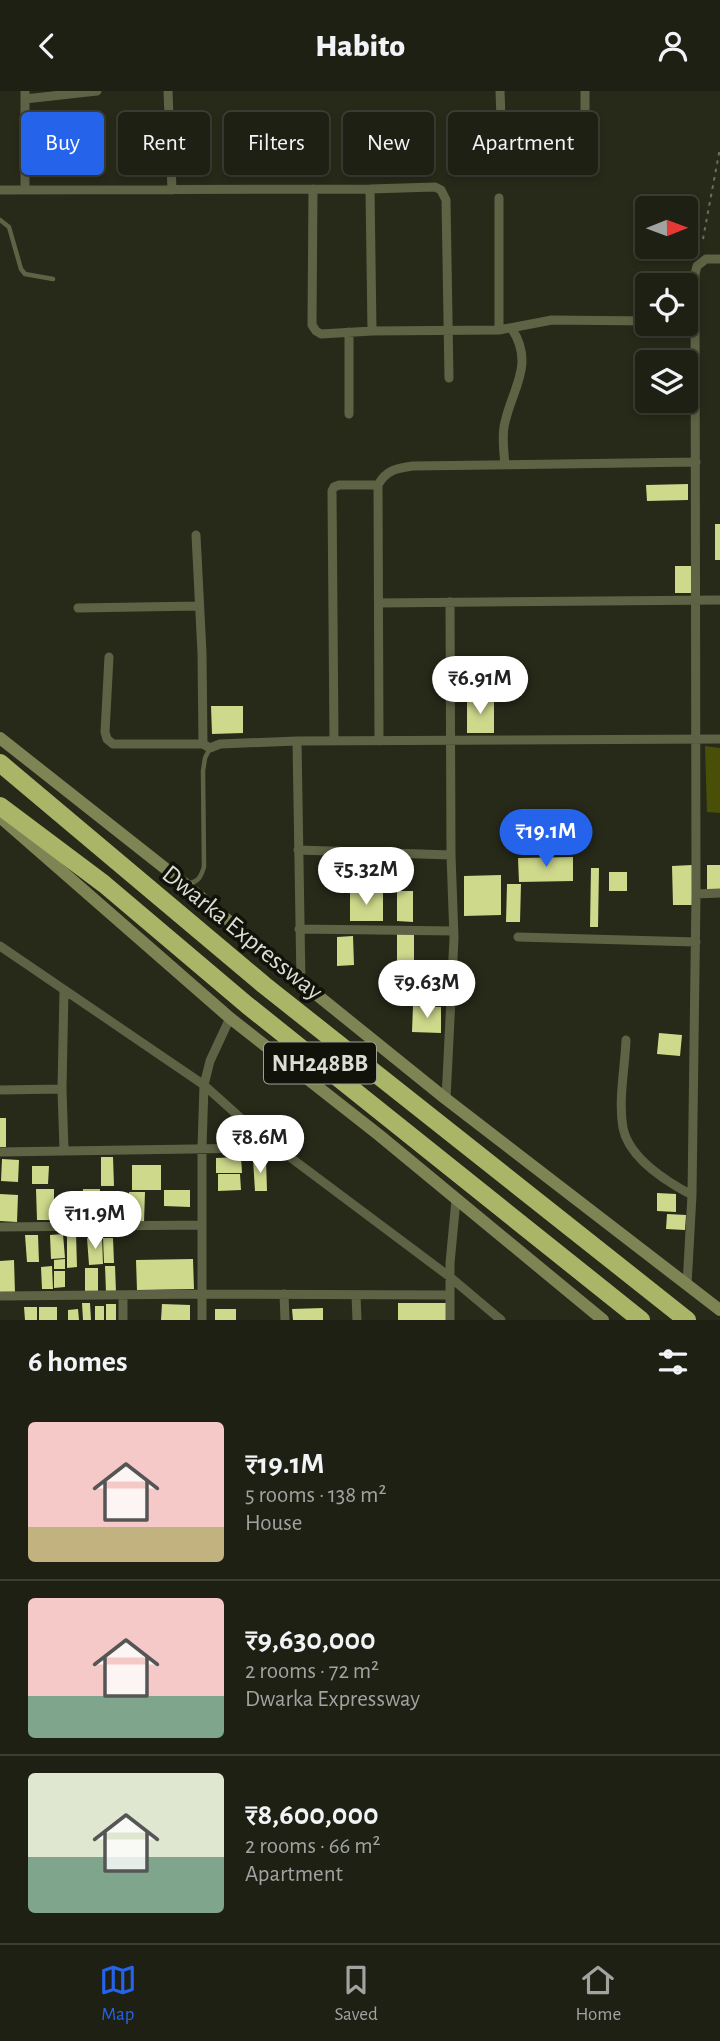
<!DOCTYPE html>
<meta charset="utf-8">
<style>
:root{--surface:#1d2013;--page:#25281c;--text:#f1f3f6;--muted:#a0a3a0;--line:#3b3e33;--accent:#2563eb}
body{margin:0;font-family:"Alegreya Sans",sans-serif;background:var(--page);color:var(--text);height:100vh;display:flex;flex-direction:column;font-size:26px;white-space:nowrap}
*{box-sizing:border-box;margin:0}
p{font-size:23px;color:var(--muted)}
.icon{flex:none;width:38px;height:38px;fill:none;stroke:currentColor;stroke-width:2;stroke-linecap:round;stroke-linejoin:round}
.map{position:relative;height:1229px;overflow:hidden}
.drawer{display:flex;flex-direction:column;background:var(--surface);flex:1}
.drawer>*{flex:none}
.top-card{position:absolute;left:21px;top:21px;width:679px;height:63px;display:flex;gap:14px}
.needle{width:46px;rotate:89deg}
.tools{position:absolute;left:635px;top:105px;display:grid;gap:14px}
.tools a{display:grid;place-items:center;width:63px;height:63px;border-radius:7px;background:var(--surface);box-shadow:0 4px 10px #0003,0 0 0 2px var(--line);font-size:35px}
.price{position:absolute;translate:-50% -60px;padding:0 16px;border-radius:24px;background:#fff;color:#222;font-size:23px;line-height:46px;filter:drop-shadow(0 2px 4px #0008)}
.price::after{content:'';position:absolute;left:50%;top:42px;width:21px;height:16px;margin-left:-10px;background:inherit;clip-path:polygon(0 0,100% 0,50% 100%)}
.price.active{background:var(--accent);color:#fff}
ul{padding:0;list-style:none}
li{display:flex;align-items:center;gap:21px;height:175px;padding:0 28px}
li+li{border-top:2px solid var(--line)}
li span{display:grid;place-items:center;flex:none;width:196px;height:140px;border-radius:7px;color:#555}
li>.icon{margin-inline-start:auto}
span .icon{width:84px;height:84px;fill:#fffc;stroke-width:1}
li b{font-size:30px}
h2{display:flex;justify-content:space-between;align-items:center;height:84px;padding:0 28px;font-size:30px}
.pill{padding:0 24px;border-radius:7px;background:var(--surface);box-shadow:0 4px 10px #0003,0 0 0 2px var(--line);font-size:24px;line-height:63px}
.pill.active{background:var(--accent);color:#fff}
header{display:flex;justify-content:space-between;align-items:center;height:91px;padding:0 28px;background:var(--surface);font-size:32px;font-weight:800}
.tab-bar{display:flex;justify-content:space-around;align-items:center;height:98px;border-top:2px solid var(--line);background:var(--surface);font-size:19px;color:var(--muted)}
.tab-bar a{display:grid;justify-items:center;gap:4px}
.tab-bar .active{color:var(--accent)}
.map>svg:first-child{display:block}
.green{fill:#494f06}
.building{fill:#cfd98b}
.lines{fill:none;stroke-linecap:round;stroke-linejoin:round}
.path{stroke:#6c6f60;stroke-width:2;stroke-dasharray:3.5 5;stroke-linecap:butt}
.lane{stroke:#5f6345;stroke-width:4.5}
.street{stroke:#5f6345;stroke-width:9}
.secondary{stroke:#7e8454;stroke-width:12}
.highway{stroke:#abb568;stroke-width:18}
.labels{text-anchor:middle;stroke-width:7;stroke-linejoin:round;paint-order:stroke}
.shield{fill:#11120a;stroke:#9fa197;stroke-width:2}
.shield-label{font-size:24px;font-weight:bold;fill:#dcded3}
.street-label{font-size:26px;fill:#dcded3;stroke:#11120a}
</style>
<header><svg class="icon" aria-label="back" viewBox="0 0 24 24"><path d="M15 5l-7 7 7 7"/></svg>Habito<svg class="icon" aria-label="person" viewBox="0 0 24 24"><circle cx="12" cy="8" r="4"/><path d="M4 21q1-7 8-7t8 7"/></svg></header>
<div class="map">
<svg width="720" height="1229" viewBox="0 0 720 1229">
<rect width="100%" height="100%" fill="#272a19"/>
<path class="green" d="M705,655l15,2v65l-13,-1z"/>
<path class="building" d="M688,393v16l-41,1 -1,-16z
M715,433h5v36h-5z
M675,475h18v27h-18z
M467,608h27v34h-27z
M211,615h32v27l-31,1z
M573,766v24l-54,1 -1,-24z
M692,774l1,40h-20l-1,-39z
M707,774h13v25h-13z
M591,777h8l-1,59h-8z
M609,781h18v19h-18z
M501,784v40l-37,1v-40z
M507,793h14l-1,38h-14z
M397,800h16v31l-16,-1z
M350,801l33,1v28h-33z
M397,843h17v32h-17z
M353,845l1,29 -17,1v-29z
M413,915l28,1v26l-29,-1z
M659,942l23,2 -2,21 -23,-2z
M0,1027h6v29h-6z
M101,1066h12l1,29h-13z
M241,1066l1,16h-26v-15z
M2,1068l17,1 -1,22 -17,-1z
M253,1068h13l1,32h-12z
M132,1074h29v25h-29z
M32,1075h17l-1,18h-16z
M218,1083h22l1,16 -23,1z
M36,1098h18v31h-17z
M83,1098h17l-1,27h-17z
M164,1099h26v17l-26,-1z
M129,1101h16l-1,30h-15z
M101,1102h16v28h-15z
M657,1102l19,1v18l-19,-1z
M0,1103l18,1 -1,27 -17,-1z
M667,1123l19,1 -1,15 -19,-1z
M67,1142h9l1,34 -10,1z
M63,1143l2,24 -14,1 -1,-24z
M25,1144h13l1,27h-12z
M102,1146l1,27 -14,1 -2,-27z
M103,1147h10l1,25h-10z
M65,1168v10h-11v-9z
M193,1168l1,30 -57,1 -1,-30z
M14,1169l1,33h-15v-32z
M52,1175l1,23h-11l-1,-22z
M105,1175h10l1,26h-10z
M85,1177h13v24h-13z
M54,1180h11v16l-11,1z
M82,1212h8l1,17h-8z
M398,1212h49v17h-49z
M106,1213h10v16h-10z
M162,1213l28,1v15h-29z
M95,1215h9v14h-9z
M24,1216h13v13h-12z
M39,1216h18v13h-18z
M323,1217v12h-30l-1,-11z
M78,1218l1,11h-11v-10z
M215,1218h21v11h-21z"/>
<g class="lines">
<path class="path" d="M703,148l17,-91"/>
<path class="lane" d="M0,129l9,7 12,42 4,5 28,5
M189,792c10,-1 12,-7 15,-16l-1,-96 2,-13 5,-10"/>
<path class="street" d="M25,0v98
M168,0l4,99
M500,0l2,55 3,9c21,9 52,6 74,4l6,-7v-61
M25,8l72,-8
M313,98l-1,136 4,6 5,3 51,-3 127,-1 53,-10 96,1
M370,98l2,142
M0,99l370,-1 65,-2 6,3 5,10 3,178
M499,107v132
M349,323v-82
M505,374c-1,-12 -3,-26 -1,-38 6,-36 32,-61 8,-98
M196,444l6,118 1,91
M379,512l341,-3
M78,517l121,-2
M109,566l-4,75 2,7 6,5h90l7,4 10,-4 77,-3 423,-2
M297,650l4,241
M334,650l-2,-250 2,-4 5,-2h39
M379,650l-1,-256c8,-15 19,-17 35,-19l283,-4
M298,759l153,5
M696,803l-1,-620 2,-8 9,-7h14
M299,838l155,2
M518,846l178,5
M0,855l204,139 51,46 195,146 51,43
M64,899l-2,99 2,62
M626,949c-1,28 -8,60 -3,88 6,30 44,54 69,67
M0,999l62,-1
M446,1008l8,-161 -3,-83 -1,-253
M0,1061l262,-4
M0,1136l202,-2
M687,1194l5,-90 4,-301 24,-1
M284,1203l1,26
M123,1204v25
M356,1204l1,25
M0,1205l202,-2 247,1
M202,1229v-172l2,-63 6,-24 20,-43
M450,1229v-57l6,-63"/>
<path class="secondary" d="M0,647l185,146 116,98 145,117 274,211
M0,726l230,201 149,117 224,185"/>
<path class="highway" d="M0,672l264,222 423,335
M0,715l104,78 143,121 394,315"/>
</g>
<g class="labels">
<rect class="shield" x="264" y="951.5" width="112" height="41" rx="5"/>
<g class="shield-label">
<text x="320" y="980">NH248BB</text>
</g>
<g class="street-label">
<text transform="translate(243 841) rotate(39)" y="9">Dwarka Expressway</text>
</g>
</g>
</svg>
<div class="tools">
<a><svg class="needle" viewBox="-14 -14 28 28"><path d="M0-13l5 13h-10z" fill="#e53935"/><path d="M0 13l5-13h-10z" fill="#a0a3a0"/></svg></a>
<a><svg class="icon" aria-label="locate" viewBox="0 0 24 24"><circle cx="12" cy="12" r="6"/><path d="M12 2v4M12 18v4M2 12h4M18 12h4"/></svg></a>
<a><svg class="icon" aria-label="layers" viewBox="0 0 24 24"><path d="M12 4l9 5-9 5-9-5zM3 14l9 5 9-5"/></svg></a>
</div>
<b class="price" style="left:480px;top:625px">₹6.91M</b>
<b class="price active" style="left:546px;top:778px">₹19.1M</b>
<b class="price" style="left:366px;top:816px">₹5.32M</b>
<b class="price" style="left:427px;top:929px">₹9.63M</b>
<b class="price" style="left:260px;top:1084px">₹8.6M</b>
<b class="price" style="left:95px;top:1160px">₹11.9M</b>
<div class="top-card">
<a class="pill active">Buy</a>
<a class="pill">Rent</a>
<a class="pill">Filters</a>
<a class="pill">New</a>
<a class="pill">Apartment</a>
</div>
</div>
<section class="drawer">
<h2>6 homes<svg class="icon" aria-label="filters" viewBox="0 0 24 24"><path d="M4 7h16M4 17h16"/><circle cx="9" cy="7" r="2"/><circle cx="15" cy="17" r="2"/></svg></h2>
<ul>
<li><span style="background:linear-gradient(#f6c9c9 75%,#c2b280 0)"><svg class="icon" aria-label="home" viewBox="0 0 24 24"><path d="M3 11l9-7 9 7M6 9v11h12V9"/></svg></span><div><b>₹19.1M</b><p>5 rooms · 138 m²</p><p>House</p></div></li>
<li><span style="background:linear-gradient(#f6c9c9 70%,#7fa58c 0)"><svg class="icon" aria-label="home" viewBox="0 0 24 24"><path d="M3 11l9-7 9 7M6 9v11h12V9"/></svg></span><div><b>₹9,630,000</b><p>2 rooms · 72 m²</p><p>Dwarka Expressway</p></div></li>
<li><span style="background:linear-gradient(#dfe7d0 60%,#7fa58c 0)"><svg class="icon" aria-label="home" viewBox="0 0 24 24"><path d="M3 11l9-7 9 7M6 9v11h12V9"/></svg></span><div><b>₹8,600,000</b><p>2 rooms · 66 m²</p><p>Apartment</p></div></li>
</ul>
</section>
<nav class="tab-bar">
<a class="active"><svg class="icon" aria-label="map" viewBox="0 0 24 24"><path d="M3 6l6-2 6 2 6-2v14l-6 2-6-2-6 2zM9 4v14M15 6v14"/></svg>Map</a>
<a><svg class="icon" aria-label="saved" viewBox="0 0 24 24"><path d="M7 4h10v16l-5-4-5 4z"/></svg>Saved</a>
<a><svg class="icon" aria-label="home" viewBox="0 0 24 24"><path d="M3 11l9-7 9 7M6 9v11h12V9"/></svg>Home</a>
</nav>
